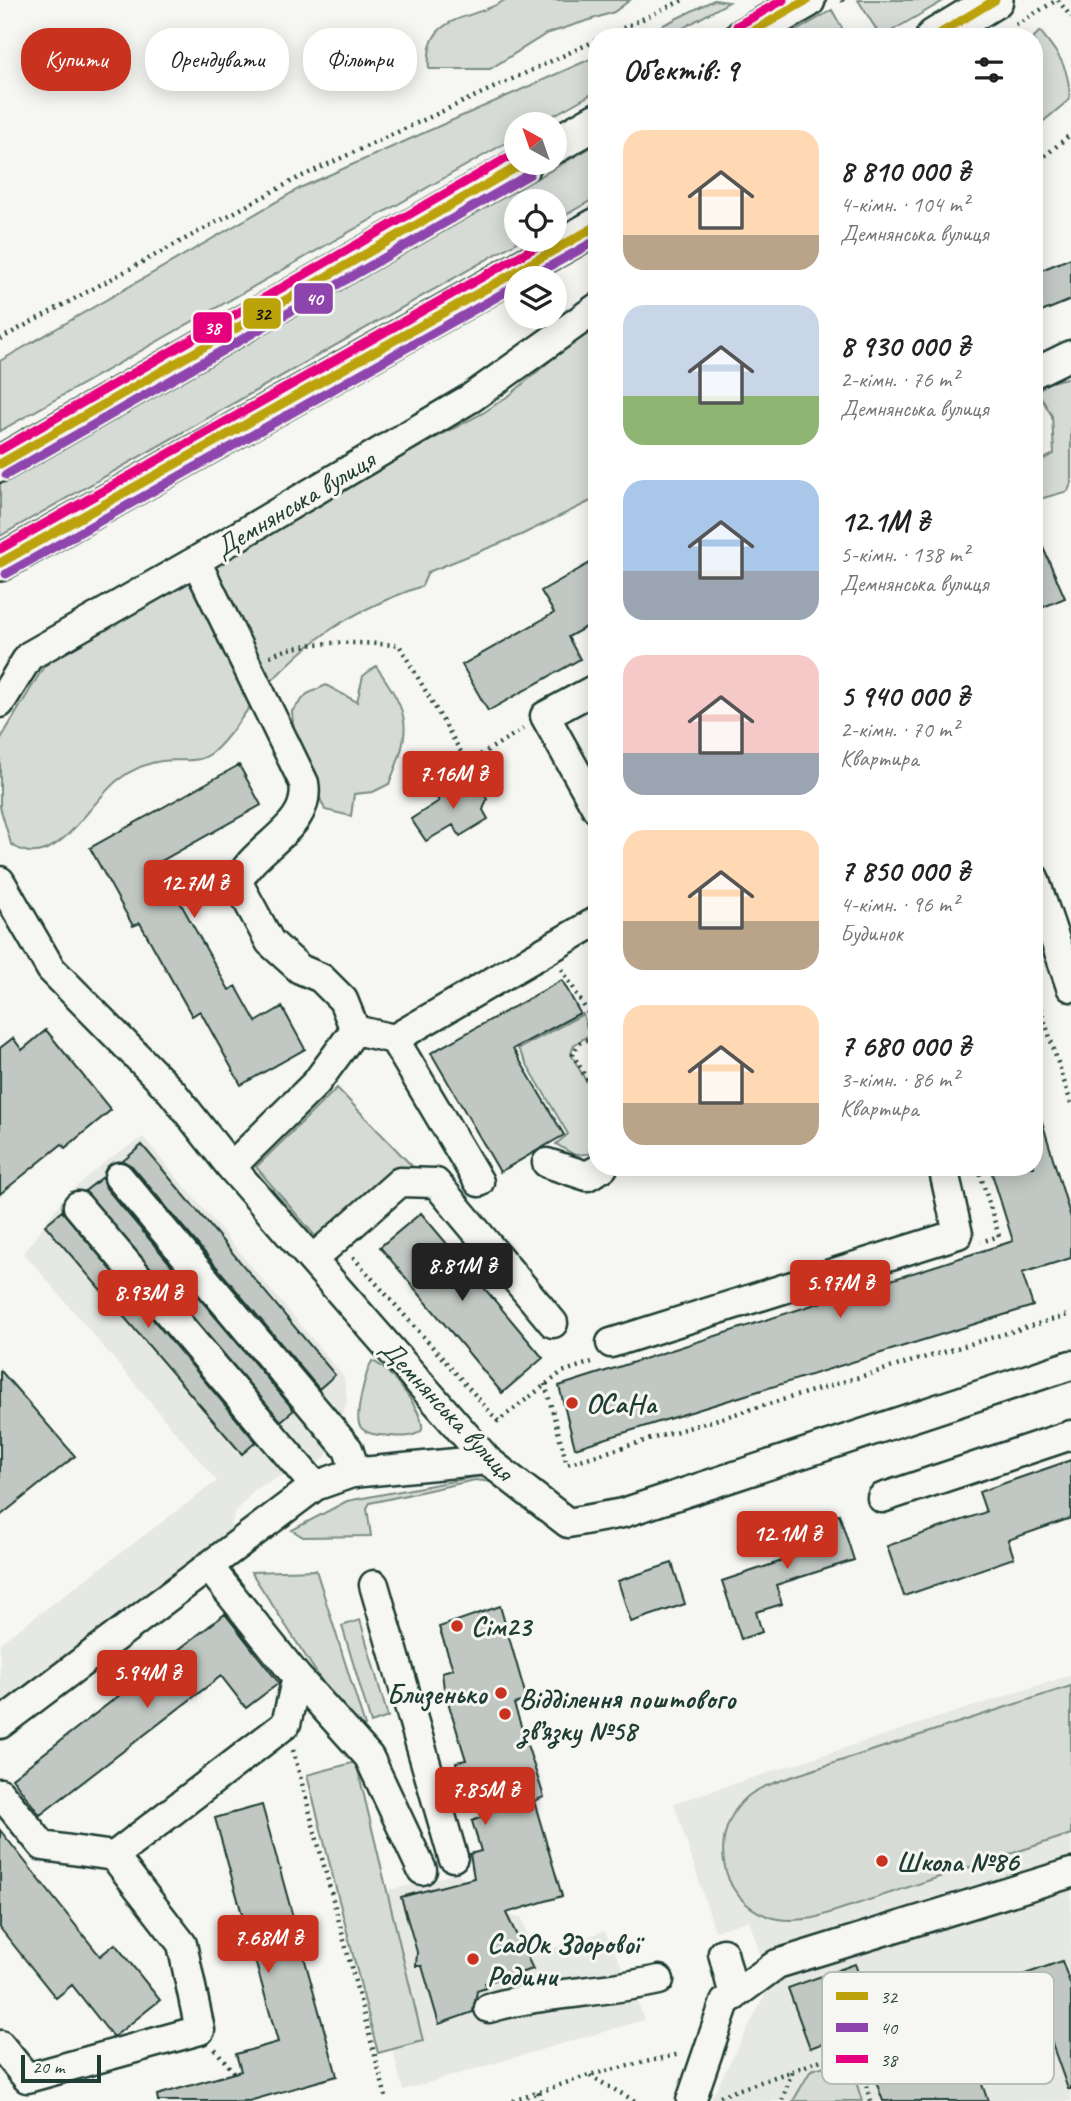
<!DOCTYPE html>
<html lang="uk">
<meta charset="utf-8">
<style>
:root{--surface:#fff;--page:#f2f2f2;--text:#222;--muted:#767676;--accent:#c8321e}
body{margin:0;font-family:Caveat,sans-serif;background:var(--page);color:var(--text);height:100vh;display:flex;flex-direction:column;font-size:26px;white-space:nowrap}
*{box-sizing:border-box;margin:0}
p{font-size:23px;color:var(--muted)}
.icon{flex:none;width:38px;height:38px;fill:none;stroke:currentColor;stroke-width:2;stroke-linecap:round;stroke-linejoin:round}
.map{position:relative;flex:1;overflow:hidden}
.panel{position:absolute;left:588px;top:28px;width:455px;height:1148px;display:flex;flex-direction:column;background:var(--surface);border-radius:28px;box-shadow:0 4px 18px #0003}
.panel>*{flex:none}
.top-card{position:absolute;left:21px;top:28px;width:462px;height:63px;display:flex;gap:14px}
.needle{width:46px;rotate:320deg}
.buttons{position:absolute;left:504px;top:112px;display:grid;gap:14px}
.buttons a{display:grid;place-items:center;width:63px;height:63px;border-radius:50%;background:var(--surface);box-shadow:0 4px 18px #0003;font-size:35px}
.scale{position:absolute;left:21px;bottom:18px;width:80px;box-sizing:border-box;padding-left:7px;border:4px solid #1f3d34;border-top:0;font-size:19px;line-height:24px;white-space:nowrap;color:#1f3d34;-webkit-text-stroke:5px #f6f6f2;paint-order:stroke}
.price{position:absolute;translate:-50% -60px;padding:0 16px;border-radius:7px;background:var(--accent);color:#fff;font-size:23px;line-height:46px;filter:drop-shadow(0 2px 4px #0008)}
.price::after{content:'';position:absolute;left:50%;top:42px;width:21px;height:16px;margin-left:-10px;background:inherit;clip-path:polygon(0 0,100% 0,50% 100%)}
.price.current{background:#222;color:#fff}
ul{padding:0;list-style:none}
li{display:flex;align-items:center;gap:21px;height:175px;padding:0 35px}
li span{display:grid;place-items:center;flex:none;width:196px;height:140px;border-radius:21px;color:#555}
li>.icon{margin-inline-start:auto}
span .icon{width:84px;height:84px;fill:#fffc;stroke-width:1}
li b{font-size:30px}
h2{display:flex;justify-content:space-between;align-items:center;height:84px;padding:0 35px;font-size:30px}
.tag{padding:0 24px;border-radius:28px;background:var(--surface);box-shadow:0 4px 18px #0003;font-size:24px;line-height:63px}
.tag.current{background:var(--accent);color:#fff}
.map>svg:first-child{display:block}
.built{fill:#e6e8e4}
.green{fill:#d6dbd6;stroke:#7a8c85;stroke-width:2}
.building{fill:#c1c8c3;stroke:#1f3d34;stroke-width:2}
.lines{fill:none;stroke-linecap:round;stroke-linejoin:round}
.minor-casing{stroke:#1f3d34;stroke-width:33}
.major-casing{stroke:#1f3d34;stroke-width:40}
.path{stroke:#1f3d34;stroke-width:4.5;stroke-dasharray:2 5;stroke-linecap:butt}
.minor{stroke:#f6f6f2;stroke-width:28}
.major{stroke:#f6f6f2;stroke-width:35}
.bus-1-casing{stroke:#f6f6f2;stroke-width:14}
.bus-2-casing{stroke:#f6f6f2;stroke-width:14}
.bus-3-casing{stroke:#f6f6f2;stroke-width:14}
.bus-1{stroke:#bca30a;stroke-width:9}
.bus-2{stroke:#8e44ad;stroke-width:9}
.bus-3{stroke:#e5007d;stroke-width:9}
.poi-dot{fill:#c8321e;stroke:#f6f6f2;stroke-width:2.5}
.labels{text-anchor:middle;stroke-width:6;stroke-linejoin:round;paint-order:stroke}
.street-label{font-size:28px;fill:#1f3d34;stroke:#f6f6f2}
.poi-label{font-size:28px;font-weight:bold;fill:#1f3d34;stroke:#f6f6f2;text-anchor:start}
.key{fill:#f6f6f2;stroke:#b6beb9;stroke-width:2}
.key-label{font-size:19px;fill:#1f3d34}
.line-badge{stroke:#f6f6f2;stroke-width:2.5}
.badge-label{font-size:19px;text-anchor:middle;font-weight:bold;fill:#fff}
.pale-badge-label{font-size:19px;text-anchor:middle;font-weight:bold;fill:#111}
</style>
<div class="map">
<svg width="1071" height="2101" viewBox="0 0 1071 2101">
<rect width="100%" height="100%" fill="#f6f6f2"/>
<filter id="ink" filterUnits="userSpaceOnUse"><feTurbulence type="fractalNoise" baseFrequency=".0143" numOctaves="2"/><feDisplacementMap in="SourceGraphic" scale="14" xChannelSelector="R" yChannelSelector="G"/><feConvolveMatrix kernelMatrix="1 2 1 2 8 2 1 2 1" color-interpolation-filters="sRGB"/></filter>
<g filter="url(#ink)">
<path class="built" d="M143,1137l201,240 3,24 -17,50 -6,7 -11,9 -20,3 -38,19 -21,25 -4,18 -230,175v-64l217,-162 -193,-228 41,-57 44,-37z
M1071,1675v426h-361l60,-116 -21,-65 -34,11 -41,-128z
M458,1873l40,37 2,6 21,1 13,38 70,-24 28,55 12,34 -241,70 -49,-191z"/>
<path class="green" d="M505,0h125l-16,12 -68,22 -56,35h-61c-5,-57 42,-47 76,-69z
M714,0l15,2 -62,35h-28z
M858,0h87l-64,37z
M832,10l15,27h-61z
M1040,31c20,25 29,36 30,68l-36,30v-92z
M597,56v35l-59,33h-22v13l-516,294v-70l302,-174z
M597,144v53l-42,24v-20h-39v39h5l-521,296v-52z
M597,321v177l-76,37 -93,37 -6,14c-71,25 -112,51 -162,108 -16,18 -29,43 -47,58 -15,13 -33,6 -51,9 -16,2 -31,9 -44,19 -29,22 -64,97 -107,64l-11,-37v-67l43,-72 21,-20 176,-95 116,-73 127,-67 28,-19z
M1071,377v107l-3,7 -28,8 -6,-2v-41l6,5 14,-7 -2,-38 -14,-24 9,-9z
M376,666c35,50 36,62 13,118l-16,8 -19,2 -3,22 -26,-6 -31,-72 -2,-27 15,-17 19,-9 31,17 6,-26z
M583,1014l6,21 -15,10 -3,9 26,47v52l-22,2 -19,-11 12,-10 -50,-85z
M337,1088l75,78 -91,77 -65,-76z
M372,1361c16,5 53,51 50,69 -9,8 -20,7 -32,6 -9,-1 -25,-1 -30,-10 -6,-9 6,-55 12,-65z
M480,1476l13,6 -18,-2 -105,23 -3,5 4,28 -68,1 -11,-7 55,-29z
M316,1570l49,156 -12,3 -102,-157z
M360,1620l28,97 -17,6 -29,-97z
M1071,1686v148l-257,84c-16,2 -32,4 -47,-2 -50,-18 -58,-86 -20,-119 12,-10 30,-15 44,-20z
M356,1762l67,279 -45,12 -71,-278z
M849,2059l13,42h-69l18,-31z"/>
<path class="building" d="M1071,258v42l-37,15v-42z
M1034,527l31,71 -31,13z
M597,559v62l-29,16 12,22 -92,52 -26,-46 92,-52 -13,-22z
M239,765l22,40 -103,58 71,127 7,-4 20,36 26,-15 23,42 -64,36 -41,-74 -8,5 -52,-93 -7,3 -43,-78z
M464,777l5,9 11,1 7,12 -4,11 5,9 -28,17 -7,-11 -27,16 -15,-22 28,-18 -3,-5z
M562,980l18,33 -67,36 51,86 -64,37 -69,-119z
M46,1030l65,80 -46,38 -3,-4 -62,50v-146l13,-10 9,12z
M1040,1115l31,103v40l-49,15 11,33 -458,142 -16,-62 454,-145 -23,-74h44v-51z
M142,1145l193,230 -16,14 -187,-223 -9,-5z
M103,1177l3,11 188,222 -13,11 -196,-230z
M62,1211l194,231 -14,12 -197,-229z
M421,1213l122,145 -41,35 -122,-146z
M0,1370l75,86 -75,60z
M1071,1460v58l-63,22 6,18 -110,38 -17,-50 99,-34 -7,-20z
M839,1514l15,46 -78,25 6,19 -26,8 6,20 -21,7 -19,-58 72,-24 -9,-26z
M672,1563l13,41 -54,18 -13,-41z
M500,1606l27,94 -13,4 30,93 -10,4 28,95 -56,17 27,56 -48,14 1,5 -9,3 -4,21 -34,12 -17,-58h-6l1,-14 -16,-55 73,-19 -4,-24 11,-3 -9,-30 10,-4 -17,-35 -7,2 -2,-22 10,-2 -22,-71 -2,-17 11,-3 -14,-42z
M225,1614l54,69 -33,25 -25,-32 -181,139 -28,-37z
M262,1805l75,271 -88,25h-91l-1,-6 84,-24 -5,-17 42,-12 -63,-224z
M0,1830l100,126 15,-12 45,56 -45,36 -2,1 -41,-52 -16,13 -56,-70z
M1062,1961l9,25v103h-3l-22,-62 -75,27 17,47h-105l-25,-70 -48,17 -22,-60 67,-24 11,31 25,-8 5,15 13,-5 6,16z"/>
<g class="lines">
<defs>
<path id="minor" d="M1034,373l37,-18
M196,561l108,222c8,46 -51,62 -66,100l32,59 30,27 21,9 22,22 12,30
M597,688l-52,28 52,93
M0,703l29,-47 167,-95 275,-163 126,-90
M1034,878l37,109
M0,881l51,88 121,123 59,75 256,293 81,63 55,-10 448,-148
M355,1030l39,9 203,-118
M394,1039l85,143
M547,1163l40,13 16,-9
M231,1167l85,-84 39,-53
M119,1177l229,272 8,24
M78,1206l237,280
M313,1259l87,-77 36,1 117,140
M611,1343l347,-109 -15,-67
M882,1498l189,-63
M374,1585l79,272
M297,1677l72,80 53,113
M0,1724l315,-238 37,-13 135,-13
M0,1793l43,53 71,10 68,88 18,86 -173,48 -27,-33
M114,1856l172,-132 11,-47 -89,-111
M723,1953l11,43
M489,2008c55,-16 113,-15 170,-28
M691,2101l34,-99 52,-38 294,-91"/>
<path id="major" d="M743,37l64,-37
M934,37l61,-37
M555,145l42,-24
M0,464l524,-301
M0,563l597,-337"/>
</defs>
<use href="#minor" class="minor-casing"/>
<use href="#major" class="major-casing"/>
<path class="path" d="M842,0l1,2
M1058,0l13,17
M1016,25l41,-25
M604,37l79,-37
M1034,165l37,-31
M0,339l298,-161 299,-138
M270,656c39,-18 87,-13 129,-11l66,114 5,2 53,-32
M562,969l29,49 3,19 3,2
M1034,988l37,115
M594,1037l-15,6 -6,12 24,41
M978,1167l21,69 -18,6
M353,1257l145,164 64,-49 30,-10
M545,1384l22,80 504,-150
M293,1750l94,351
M215,2049l19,24
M792,2071l61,-23 18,53
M590,2076l45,25
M538,2092l3,9
M720,2096l72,-25 -10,30
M513,2101l76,-26 91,-21"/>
<use href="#minor" class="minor"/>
<use href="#major" class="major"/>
<defs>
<path id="bus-1" d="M743,37l64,-37
M934,37l61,-37
M0,464l524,-301
M0,563l597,-337"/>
<path id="bus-2" d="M529,278l68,-38
M6,475l524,-301
M6,574l510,-288"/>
<path id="bus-3" d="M737,26l46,-26
M0,450l516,-297
M0,549l548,-309"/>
</defs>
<use href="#bus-1" class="bus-1-casing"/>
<use href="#bus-2" class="bus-2-casing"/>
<use href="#bus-3" class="bus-3-casing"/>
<use href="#bus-1" class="bus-1"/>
<use href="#bus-2" class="bus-2"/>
<use href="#bus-3" class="bus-3"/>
</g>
</g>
<g class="poi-dot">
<circle cx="572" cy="1403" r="7"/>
<circle cx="457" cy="1626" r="7"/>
<circle cx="501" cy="1693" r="7"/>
<circle cx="505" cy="1714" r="7"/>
<circle cx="882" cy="1861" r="7"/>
<circle cx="473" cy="1959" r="7"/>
</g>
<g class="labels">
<g class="street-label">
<text transform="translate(294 503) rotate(-31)" y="10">Демнянська вулиця</text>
<text transform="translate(448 1409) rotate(47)" y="10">Демнянська вулиця</text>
</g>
<g class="poi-label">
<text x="586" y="1413">ОСаНа</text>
<text x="471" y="1636">Сім23</text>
<text x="487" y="1703" text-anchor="end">Близенько</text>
<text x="519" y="1708">Відділення поштового<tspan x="519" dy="32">зв’язку №58</tspan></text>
<text x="896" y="1871">Школа №86</text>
<text x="487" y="1953">СадОк Здорової<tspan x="487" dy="32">Родини</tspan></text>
</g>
</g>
<rect x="822" y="1972" width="232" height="112" rx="10" class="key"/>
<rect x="836" y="1992" width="32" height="8" fill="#bca30a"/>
<rect x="836" y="2023" width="32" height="9" fill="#8e44ad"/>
<rect x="836" y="2055" width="32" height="8" fill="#e5007d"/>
<g class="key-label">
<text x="880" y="2003">32</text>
<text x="880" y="2034">40</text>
<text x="880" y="2066">38</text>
</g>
<g class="line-badge">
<rect x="293" y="282" width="41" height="33" rx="7" fill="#8e44ad"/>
<rect x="242" y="297" width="40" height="33" rx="7" fill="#bca30a"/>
<rect x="192" y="311" width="41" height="33" rx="7" fill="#e5007d"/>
</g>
<g class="badge-label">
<text x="314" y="305">40</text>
<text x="212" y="334">38</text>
</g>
<g class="pale-badge-label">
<text x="262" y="320">32</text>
</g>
</svg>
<div class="buttons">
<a><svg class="needle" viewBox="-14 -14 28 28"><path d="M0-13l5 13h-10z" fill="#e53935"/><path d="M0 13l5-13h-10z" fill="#767676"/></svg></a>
<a><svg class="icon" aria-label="locate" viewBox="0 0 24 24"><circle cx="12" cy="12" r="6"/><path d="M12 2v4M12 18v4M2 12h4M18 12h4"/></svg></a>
<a><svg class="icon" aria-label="layers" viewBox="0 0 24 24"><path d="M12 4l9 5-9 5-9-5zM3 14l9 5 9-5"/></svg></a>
</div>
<div class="scale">20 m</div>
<b class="price" style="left:453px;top:811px">7.16M ₴</b>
<b class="price" style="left:194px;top:920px">12.7M ₴</b>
<b class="price current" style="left:462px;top:1303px">8.81M ₴</b>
<b class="price" style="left:840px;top:1320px">5.97M ₴</b>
<b class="price" style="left:148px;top:1330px">8.93M ₴</b>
<b class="price" style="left:787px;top:1571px">12.1M ₴</b>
<b class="price" style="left:147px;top:1710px">5.94M ₴</b>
<b class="price" style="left:485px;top:1827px">7.85M ₴</b>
<b class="price" style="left:268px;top:1975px">7.68M ₴</b>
<div class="top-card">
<a class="tag current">Купити</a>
<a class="tag">Орендувати</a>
<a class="tag">Фільтри</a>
</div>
<section class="panel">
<h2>Об’єктів: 9<svg class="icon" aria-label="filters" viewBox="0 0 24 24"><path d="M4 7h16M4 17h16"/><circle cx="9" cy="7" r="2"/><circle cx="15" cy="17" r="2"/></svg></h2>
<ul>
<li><span style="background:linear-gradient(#ffd9b3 75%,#b9a48a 0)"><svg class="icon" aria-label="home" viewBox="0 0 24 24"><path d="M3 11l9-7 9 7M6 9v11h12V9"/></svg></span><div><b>8 810 000 ₴</b><p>4-кімн. · 104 m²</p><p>Демнянська вулиця</p></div></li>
<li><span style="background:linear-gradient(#c9d6e8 65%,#8fb573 0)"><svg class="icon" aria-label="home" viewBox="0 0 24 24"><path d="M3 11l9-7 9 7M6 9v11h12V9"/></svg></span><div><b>8 930 000 ₴</b><p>2-кімн. · 76 m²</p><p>Демнянська вулиця</p></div></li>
<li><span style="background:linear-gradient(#a9c7e8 65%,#9aa5b1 0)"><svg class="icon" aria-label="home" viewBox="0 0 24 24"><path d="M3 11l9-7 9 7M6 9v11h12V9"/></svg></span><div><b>12.1M ₴</b><p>5-кімн. · 138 m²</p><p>Демнянська вулиця</p></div></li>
<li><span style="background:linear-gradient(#f6c9c9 70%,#9aa5b1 0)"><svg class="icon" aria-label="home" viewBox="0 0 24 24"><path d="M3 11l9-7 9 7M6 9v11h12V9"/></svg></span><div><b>5 940 000 ₴</b><p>2-кімн. · 70 m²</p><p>Квартира</p></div></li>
<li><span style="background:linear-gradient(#ffd9b3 65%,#b9a48a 0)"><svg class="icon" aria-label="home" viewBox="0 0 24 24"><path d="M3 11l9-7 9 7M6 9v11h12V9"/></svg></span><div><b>7 850 000 ₴</b><p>4-кімн. · 96 m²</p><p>Будинок</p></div></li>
<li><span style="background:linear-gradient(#ffd9b3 70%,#b9a48a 0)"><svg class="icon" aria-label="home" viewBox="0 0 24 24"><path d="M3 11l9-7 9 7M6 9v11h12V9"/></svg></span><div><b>7 680 000 ₴</b><p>3-кімн. · 86 m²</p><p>Квартира</p></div></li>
</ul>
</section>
</div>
